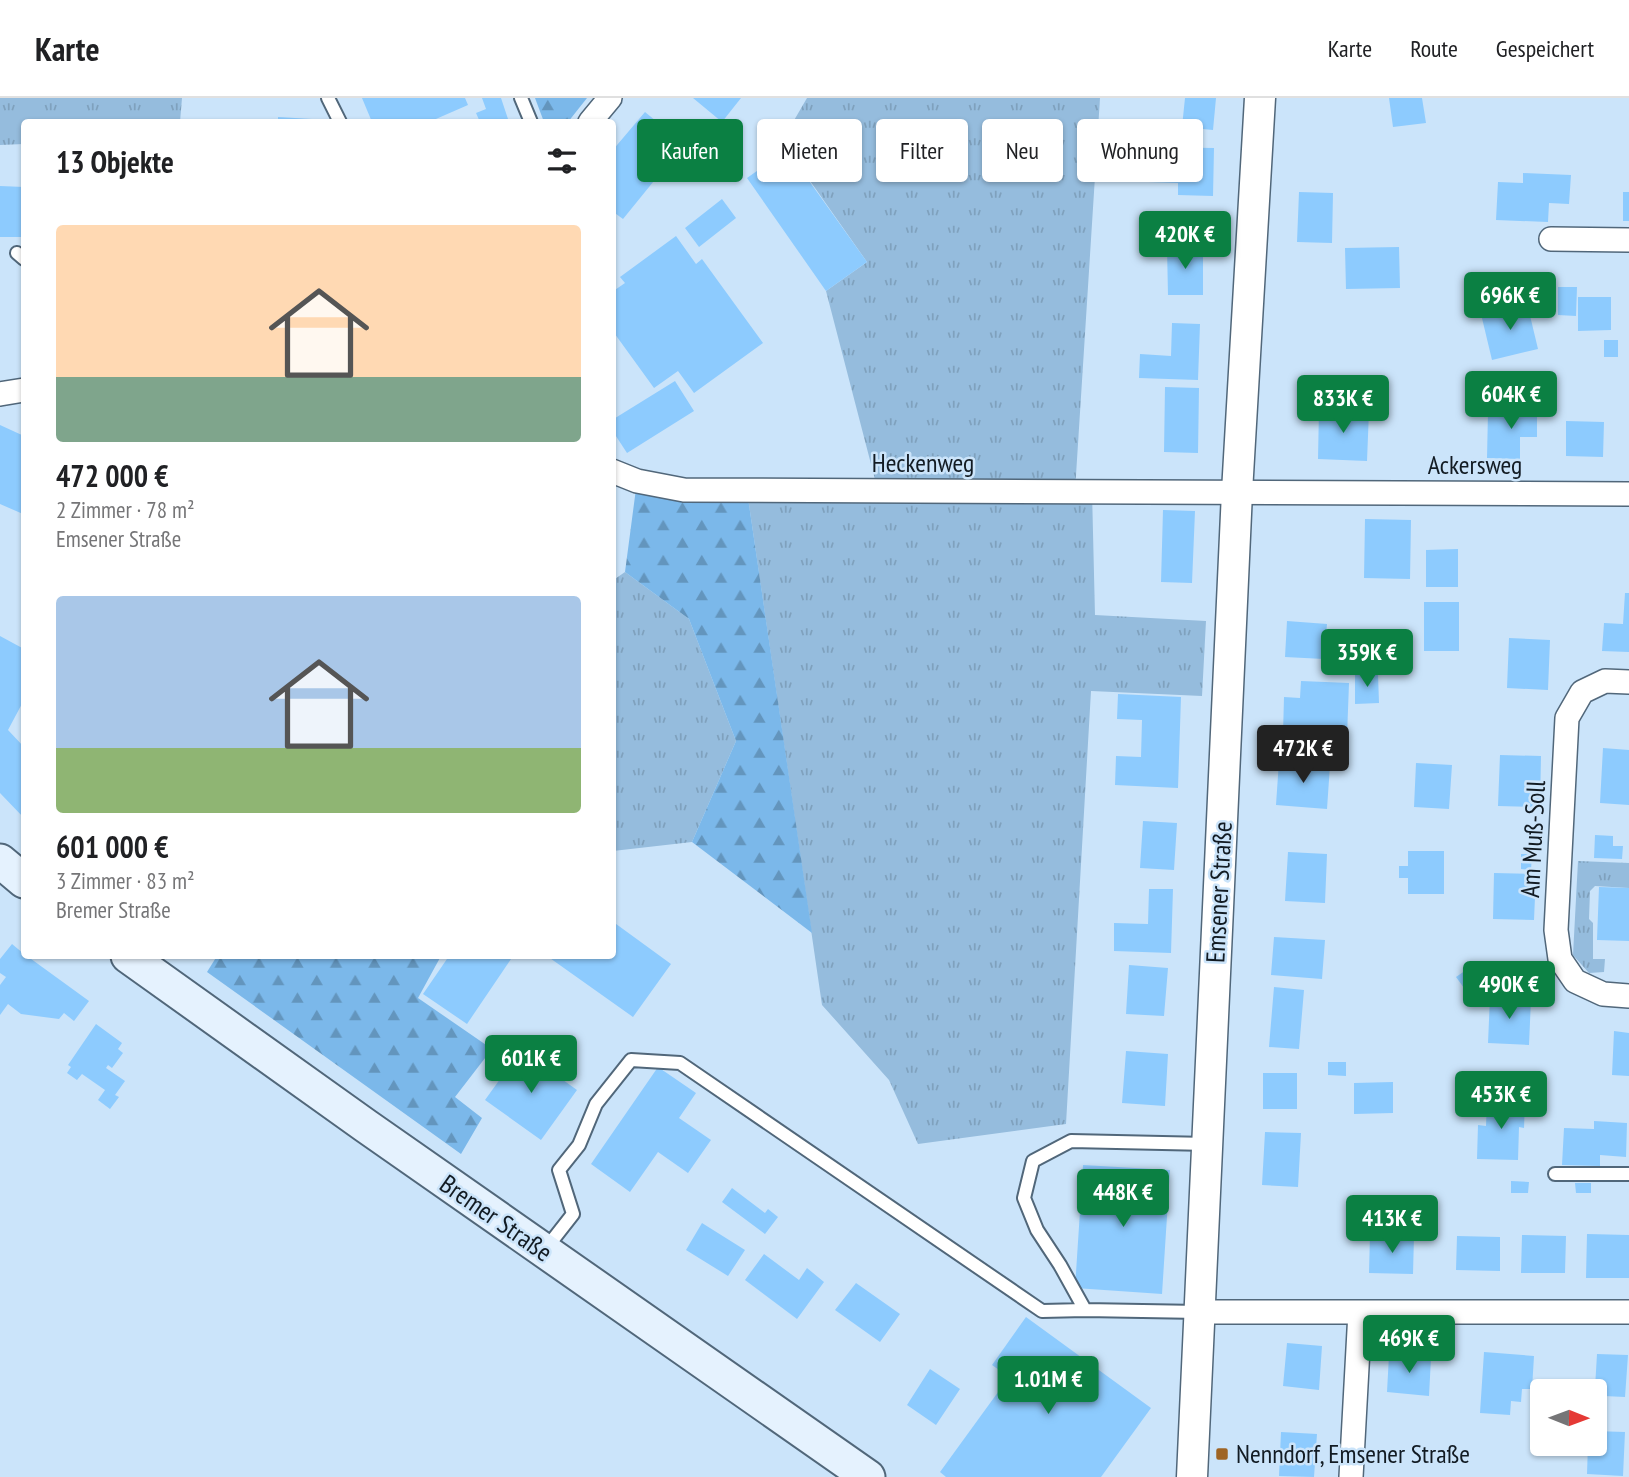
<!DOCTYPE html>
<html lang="de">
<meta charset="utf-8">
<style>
:root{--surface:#fff;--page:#f2f2f2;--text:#202124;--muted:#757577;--line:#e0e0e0;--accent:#0b8043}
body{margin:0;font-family:"PT Sans Narrow",sans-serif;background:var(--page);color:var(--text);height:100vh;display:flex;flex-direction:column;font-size:26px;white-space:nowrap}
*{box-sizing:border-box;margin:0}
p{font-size:23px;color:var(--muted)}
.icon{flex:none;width:38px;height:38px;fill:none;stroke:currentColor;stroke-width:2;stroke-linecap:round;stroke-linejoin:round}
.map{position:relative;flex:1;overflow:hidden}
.sheet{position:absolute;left:21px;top:21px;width:595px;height:840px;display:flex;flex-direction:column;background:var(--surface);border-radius:7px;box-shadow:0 2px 5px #0004}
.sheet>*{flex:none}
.guide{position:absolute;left:637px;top:21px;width:665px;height:63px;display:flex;gap:14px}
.needle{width:46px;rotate:91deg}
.fabs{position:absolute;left:1530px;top:1281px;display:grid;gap:14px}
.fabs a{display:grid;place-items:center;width:77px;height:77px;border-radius:7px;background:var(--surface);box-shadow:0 2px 5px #0004;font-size:35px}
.price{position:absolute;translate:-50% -60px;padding:0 16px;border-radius:7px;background:var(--accent);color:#fff;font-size:23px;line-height:46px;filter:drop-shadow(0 2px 4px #0008)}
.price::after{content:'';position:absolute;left:50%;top:42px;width:21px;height:16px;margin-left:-10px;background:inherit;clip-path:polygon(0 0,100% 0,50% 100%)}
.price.current{background:#222;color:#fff}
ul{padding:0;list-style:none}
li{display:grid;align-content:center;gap:14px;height:371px;padding:0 35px}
li span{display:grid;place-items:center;height:217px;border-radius:7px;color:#555}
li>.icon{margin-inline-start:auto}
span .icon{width:126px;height:126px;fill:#fffc;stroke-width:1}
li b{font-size:30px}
h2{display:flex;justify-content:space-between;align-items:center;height:84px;padding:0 35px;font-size:30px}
.chip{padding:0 24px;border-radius:7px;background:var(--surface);box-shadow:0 2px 5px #0004;font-size:24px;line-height:63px}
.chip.current{background:var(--accent);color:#fff}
header{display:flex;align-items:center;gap:42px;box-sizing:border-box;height:98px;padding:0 35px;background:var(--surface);border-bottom:2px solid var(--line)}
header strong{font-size:33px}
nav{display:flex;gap:38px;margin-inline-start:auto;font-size:24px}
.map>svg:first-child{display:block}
.grass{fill:url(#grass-tufts)}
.forest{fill:url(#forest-firs)}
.building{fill:#8dcbfe}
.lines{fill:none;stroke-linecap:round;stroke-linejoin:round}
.service-casing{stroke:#51677a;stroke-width:16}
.minor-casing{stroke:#51677a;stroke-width:26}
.tertiary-casing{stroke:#51677a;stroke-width:33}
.secondary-casing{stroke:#51677a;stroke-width:37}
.service{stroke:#fff;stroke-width:12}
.minor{stroke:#fff;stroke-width:23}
.tertiary{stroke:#fff;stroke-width:30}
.secondary{stroke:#e5f2fe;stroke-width:33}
.poi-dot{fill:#9e6424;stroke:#cbe4fa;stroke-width:2.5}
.labels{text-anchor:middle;stroke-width:5;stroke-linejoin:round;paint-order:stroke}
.street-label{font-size:26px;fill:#121b23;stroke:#cbe4fa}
.poi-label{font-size:26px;fill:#121b23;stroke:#cbe4fa;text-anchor:start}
</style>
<header>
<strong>Karte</strong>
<nav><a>Karte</a><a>Route</a><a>Gespeichert</a></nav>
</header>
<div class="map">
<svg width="1629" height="1379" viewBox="0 0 1629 1379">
<defs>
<pattern id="grass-tufts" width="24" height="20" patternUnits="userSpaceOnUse" patternTransform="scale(1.75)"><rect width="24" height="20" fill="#95bcdd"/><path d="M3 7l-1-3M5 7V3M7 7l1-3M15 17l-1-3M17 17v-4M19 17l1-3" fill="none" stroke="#7fa1bd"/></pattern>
<pattern id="forest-firs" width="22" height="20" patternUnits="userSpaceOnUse" patternTransform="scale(1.75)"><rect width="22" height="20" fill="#7bb8ea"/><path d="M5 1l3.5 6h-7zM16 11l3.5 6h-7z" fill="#6395bd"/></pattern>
</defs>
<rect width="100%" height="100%" fill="#cbe4fa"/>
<path class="grass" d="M0,0h182l-2,24h-156v22l-24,1z
M807,0h293l-25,393h17l3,124 111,6 -4,75 -111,-5 -25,433 -148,20 -29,-64 -67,-75 -75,-514h131l-52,-200 41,-29 -85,-121z
M625,474l64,47 47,122 -44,101 -79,9 -1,-270z
M1578,763l51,2v25l-34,-2 -5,5 -1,28 4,4v36h12l-1,13 -15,1 -16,-18z"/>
<path class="forest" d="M535,0h52l-19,24h-24z
M637,383l110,10 65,442 -120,-91 44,-101 -47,-122 -64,-47z
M217,858h224l-23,42 74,51 -37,48 27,21 -21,36 -254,-182z"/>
<path class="building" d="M362,0h103l3,7 -39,17h-57z
M482,0h19l8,24h-29l-4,-9 10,-4z
M693,0h48l-19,24z
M1185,0h31l-3,32 -31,-3z
M1389,0h33l4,25 -33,4z
M645,14l39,32 -61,75 -11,-8v-60z
M278,19l34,2 -1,3h-33z
M1149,49l65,1 -1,48 -35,-1v-12l-29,-1z
M787,52l80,112 -41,29 -79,-113z
M1523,75l48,2 -2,29 -20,-1 -1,19 -52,-2 2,-38 25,1z
M0,88l24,1v50h-24z
M1299,94l34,1 -1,50 -35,-1z
M1623,94h6v29h-6z
M722,101l14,19 -37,29 -14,-19z
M676,138l20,28 6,-5 61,84 -69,50 -16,-22 -24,17 -42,-58v-38l13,-9 -5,-6z
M1167,149h36v48h-35z
M1399,149l1,41 -54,1 -1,-41z
M1558,189h19l-1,29 -18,-1z
M1578,199h33v33l-33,1z
M1527,205l11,46 -46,11 -11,-46z
M1172,225l28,1 -2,56 -59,-2 1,-24 31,2z
M1604,242h14v17h-14z
M675,283l19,30 -67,42 -15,-23v-10z
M1165,289l34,1 -1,65 -34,-1z
M1521,304l16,1v34h-17v22l-33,-1 1,-46 33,1z
M1319,311l50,2 -2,50 -49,-2z
M1566,323l38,1 -1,35 -37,-1z
M0,327l24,11v74l-1,4 -23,-10z
M1163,412l32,1 -3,72 -31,-1z
M1365,421l46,1 -1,59 -46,-1z
M1458,451v38h-32v-37z
M1625,495h4v59l-27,-1 2,-28 19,1z
M1424,504h35v49h-35z
M1287,523l40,3 -3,35 -39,-2z
M0,538l24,13v51l-16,30 16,17v71l-24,-25z
M1509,540l41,2 -2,50 -41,-2z
M1355,576h23l1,29 -24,1z
M1301,583l48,2 -2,53 -64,-2 1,-37 16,1z
M1118,596l63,3 -3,91 -63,-3 1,-29 25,1 1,-37 -25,-1z
M1603,650l26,2v55l-29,-2z
M1500,657l41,1 -1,51 -42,-1z
M1279,663l51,4 -3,44 -51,-4z
M1416,665l36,2 -3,44 -35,-2z
M1143,723l34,2 -3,47 -34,-2z
M1595,737l18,1v10h10l-1,13 -28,-1z
M1408,753h36v43h-36v-16h-9v-12h9z
M1288,754l39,2 -2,49 -40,-2z
M1521,756h11l-1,16 -10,-1z
M1494,775l42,1 -2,46 -41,-1z
M1599,789l30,1v53l-32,-1z
M1149,791h24l-2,64 -57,-2v-28l34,1z
M612,823l59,43 -38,53 -86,-61h65z
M1274,839l51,3 -3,39 -51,-4z
M12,846l12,10v2h3l62,45 -15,20 -10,-8 -5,6 -38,-5 -13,-10 -8,11v-30l6,-8 -6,-4v-14z
M449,858h64l-46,68 -44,-30z
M1129,867l39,3 -4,48 -38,-2z
M1469,870l7,11 -12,9 -8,-11z
M1274,889l30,3 -5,59 -30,-2z
M1490,899l41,2 -2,46 -41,-2z
M96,926l26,19 -4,6 5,4 -11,15 -4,-3 -2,3 19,13 -10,14 4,2 -9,12 -12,-9 7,-10 -23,-16 -5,6 -10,-7 4,-6 -3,-2z
M1614,933l15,2v43l-17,-1z
M521,952l56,40 -36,50 -56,-40z
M1126,953l42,3 -3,52 -43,-3z
M1328,964h18v14l-18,-1z
M658,969l38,26 -17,25 32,22 -23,33 -30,-21 -28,40 -39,-28z
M1263,975h34v36h-34z
M1393,984v31l-39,1v-31z
M1487,1002l38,1 -1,27 -5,-1 -1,33 -41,-1 1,-34 8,1z
M1594,1023l33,2 -1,34 -26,-2v11l-38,-1 2,-37 30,1z
M1265,1034l36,1 -3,54 -36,-2z
M1083,1067l87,5 -8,124 -87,-6z
M1511,1083l18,1 -1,11h-17z
M1575,1085h16v10h-15z
M732,1090l33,25 3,-4 10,8 -13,17 -43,-32z
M702,1125l43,27 -17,26 -42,-26z
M1587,1136l42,1v43h-43z
M1370,1137l44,1 -1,38 -44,-1z
M1522,1137l44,1 -1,37h-44z
M1457,1138l43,1v34l-44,-1z
M764,1156l35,26 8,-12 17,14 -27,37 -52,-39z
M856,1185l44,31 -20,28 -45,-32z
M1026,1219l125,91 -50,69h-155l-6,-5 69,-95 -17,-12z
M1287,1245l35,3 -3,44 -36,-4z
M1484,1254l50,4 -2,33h-10l-1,13 -10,-1 -1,14 -30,-2z
M1597,1256l31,1 -3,42 -21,-1v9h-10z
M1389,1257l42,3 -2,38 -42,-4z
M930,1271l30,20 -24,36 -29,-20z
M1594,1333l31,1 -2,44 -36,-2 1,-30h6z
M1281,1334l36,2 -3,43 -35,-1z"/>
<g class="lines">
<defs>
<path id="service" d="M328,0l12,24
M521,0l10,24
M17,155l7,6
M1555,1076h74
M544,1153l29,-37 -14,-44 20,-25 17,-41 35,-44 49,3 362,248 43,-1
M1200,1214l-115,-2 -25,-45 -23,-35 -13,-32 9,-37 38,-20 137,3"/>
<path id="minor" d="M590,24l20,-24
M1551,141l78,1
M0,296l24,-4
M612,373l25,10 47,9 945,4
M1629,584l-24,-1 -23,11 -15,26 -11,212 4,29 15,22 28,13 26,2
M1200,1214h429
M1351,1379l9,-165"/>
<path id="tertiary" d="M1192,1379l45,-985 23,-394"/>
<path id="secondary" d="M0,763l24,20
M128,858l238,170 502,351"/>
</defs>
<use href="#service" class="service-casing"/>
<use href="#minor" class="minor-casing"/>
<use href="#tertiary" class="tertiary-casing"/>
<use href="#secondary" class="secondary-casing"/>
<use href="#service" class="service"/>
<use href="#minor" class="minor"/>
<use href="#tertiary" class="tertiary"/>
<use href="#secondary" class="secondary"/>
</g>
<rect class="poi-dot" x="1215" y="1349" width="14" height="14" rx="3.5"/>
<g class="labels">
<g class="street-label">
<text x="923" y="374">Heckenweg</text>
<text x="1475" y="376">Ackersweg</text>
<text transform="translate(1533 741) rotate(-87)" y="9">Am Muß-Soll</text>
<text transform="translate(1219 794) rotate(-87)" y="9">Emsener Straße</text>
<text transform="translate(496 1120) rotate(35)" y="9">Bremer Straße</text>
</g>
<g class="poi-label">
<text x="1236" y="1365">Nenndorf, Emsener Straße</text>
</g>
</g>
</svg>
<div class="fabs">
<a><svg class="needle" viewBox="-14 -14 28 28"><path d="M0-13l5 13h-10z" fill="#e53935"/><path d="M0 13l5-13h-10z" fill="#757577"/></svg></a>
</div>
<b class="price" style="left:1185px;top:173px">420K €</b>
<b class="price" style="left:1510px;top:234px">696K €</b>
<b class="price" style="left:1511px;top:333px">604K €</b>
<b class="price" style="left:1343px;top:337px">833K €</b>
<b class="price" style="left:1367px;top:591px">359K €</b>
<b class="price current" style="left:1303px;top:687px">472K €</b>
<b class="price" style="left:1509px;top:923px">490K €</b>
<b class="price" style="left:531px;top:997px">601K €</b>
<b class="price" style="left:1501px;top:1033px">453K €</b>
<b class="price" style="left:1123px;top:1131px">448K €</b>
<b class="price" style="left:1392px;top:1157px">413K €</b>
<b class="price" style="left:1409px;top:1277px">469K €</b>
<b class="price" style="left:1048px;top:1318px">1.01M €</b>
<div class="guide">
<a class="chip current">Kaufen</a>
<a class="chip">Mieten</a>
<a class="chip">Filter</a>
<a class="chip">Neu</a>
<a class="chip">Wohnung</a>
</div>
<section class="sheet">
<h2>13 Objekte<svg class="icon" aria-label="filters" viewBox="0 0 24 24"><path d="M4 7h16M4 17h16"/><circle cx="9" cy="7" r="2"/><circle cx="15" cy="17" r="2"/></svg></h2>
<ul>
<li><span style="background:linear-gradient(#ffd9b3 70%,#7fa58c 0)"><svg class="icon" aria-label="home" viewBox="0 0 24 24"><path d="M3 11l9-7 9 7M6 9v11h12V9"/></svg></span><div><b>472 000 €</b><p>2 Zimmer · 78 m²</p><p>Emsener Straße</p></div></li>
<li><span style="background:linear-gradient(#a9c7e8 70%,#8fb573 0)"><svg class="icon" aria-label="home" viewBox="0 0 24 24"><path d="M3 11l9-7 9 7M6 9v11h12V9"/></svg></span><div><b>601 000 €</b><p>3 Zimmer · 83 m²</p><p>Bremer Straße</p></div></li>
</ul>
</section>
</div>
